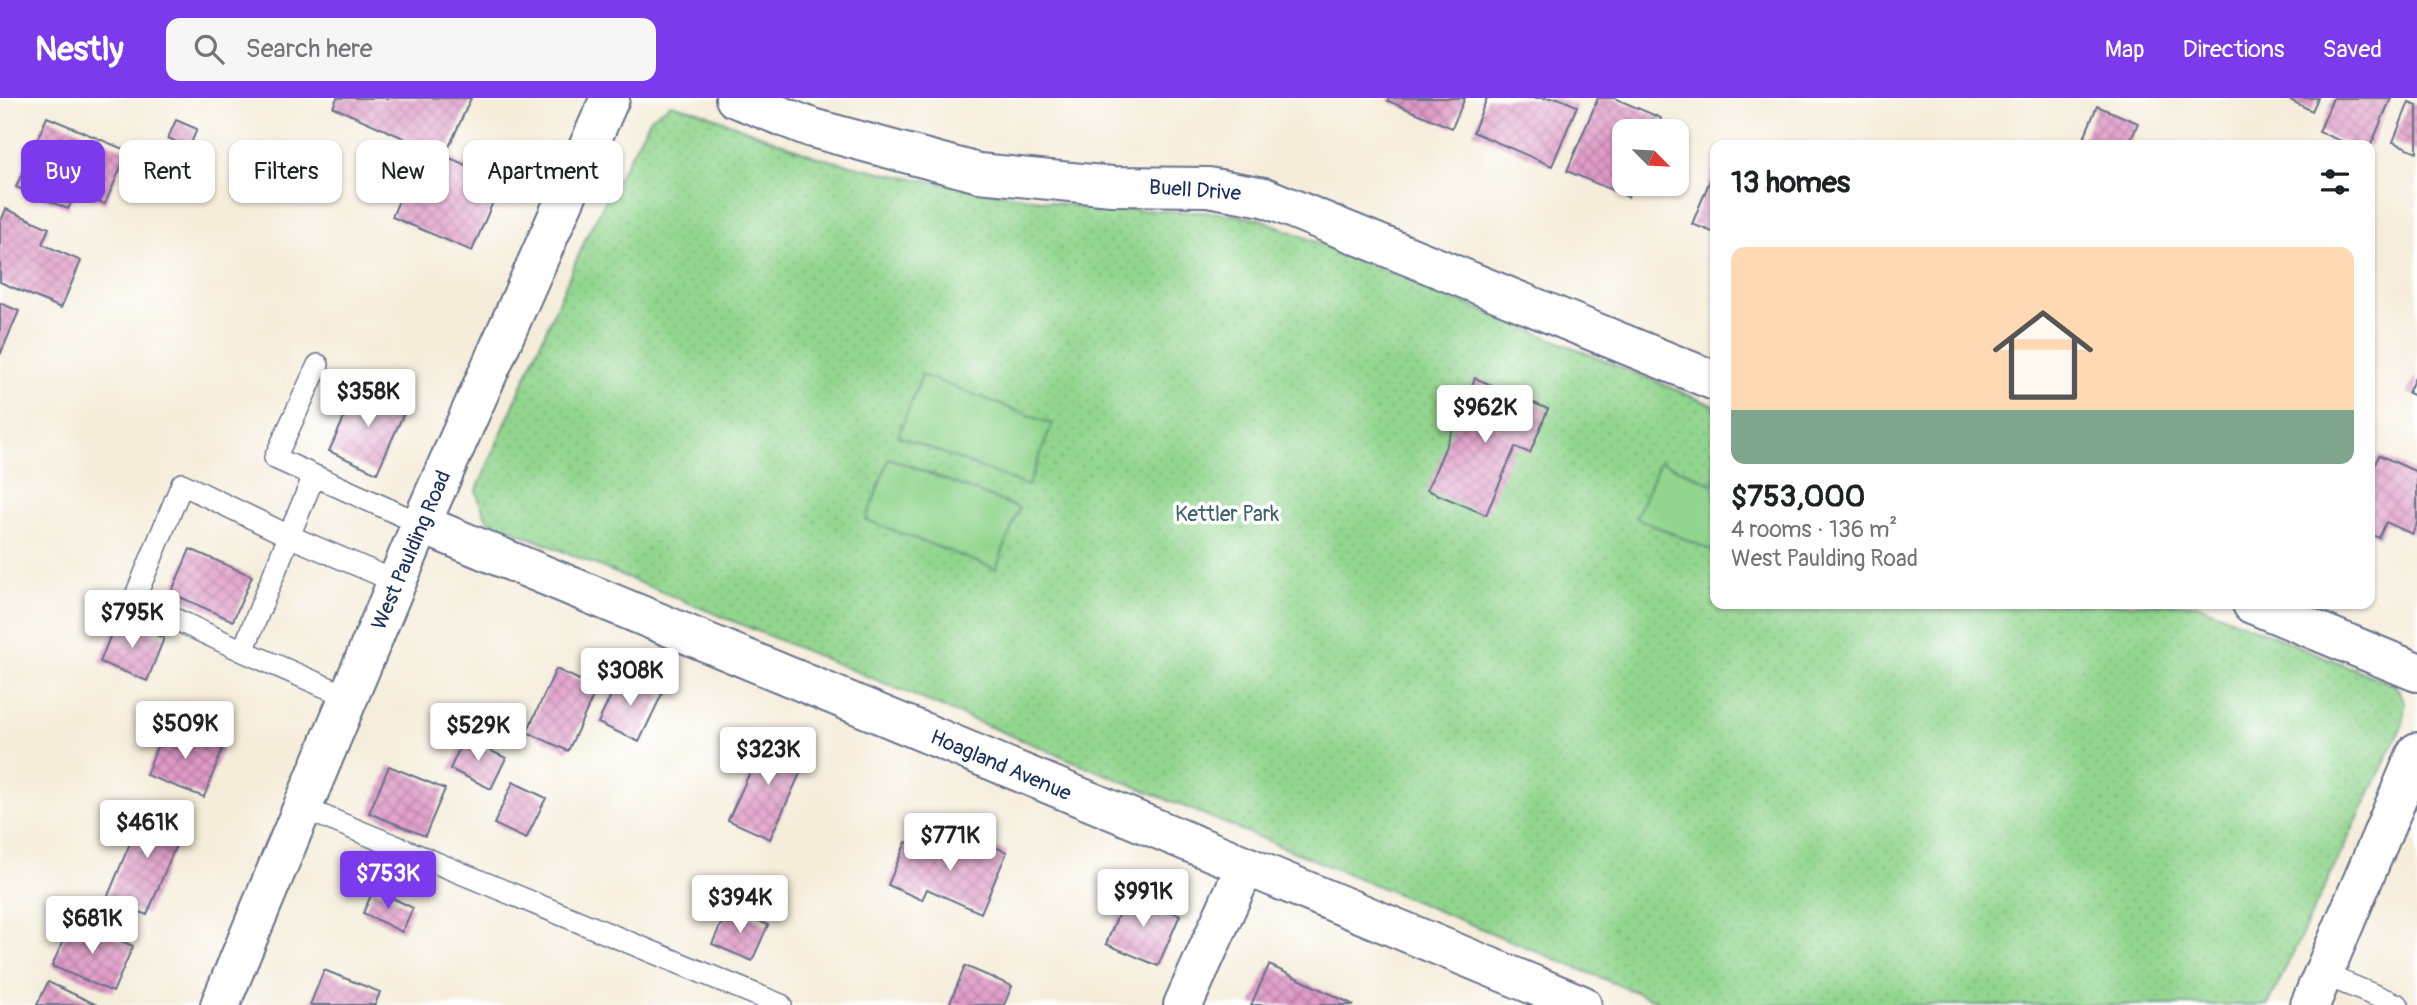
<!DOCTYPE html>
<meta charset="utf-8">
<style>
:root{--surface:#fff;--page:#f6f6f6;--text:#202124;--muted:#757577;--accent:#7c3aed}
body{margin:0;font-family:Pangolin,sans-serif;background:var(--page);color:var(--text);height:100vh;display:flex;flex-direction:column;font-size:26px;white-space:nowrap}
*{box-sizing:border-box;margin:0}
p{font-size:23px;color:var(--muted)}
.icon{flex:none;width:38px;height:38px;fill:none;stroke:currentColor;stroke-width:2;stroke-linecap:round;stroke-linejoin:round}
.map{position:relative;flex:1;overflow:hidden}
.drawer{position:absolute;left:1710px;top:42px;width:665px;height:469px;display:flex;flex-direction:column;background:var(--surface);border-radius:14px;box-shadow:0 2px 5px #0004}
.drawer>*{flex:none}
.top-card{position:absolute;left:21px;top:42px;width:665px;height:63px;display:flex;gap:14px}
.needle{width:46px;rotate:114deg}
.buttons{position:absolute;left:1612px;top:21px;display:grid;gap:14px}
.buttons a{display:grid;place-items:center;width:77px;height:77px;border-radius:14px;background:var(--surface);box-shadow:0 2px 5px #0004;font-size:35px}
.price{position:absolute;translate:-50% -60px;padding:0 16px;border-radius:7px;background:#fff;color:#222;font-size:23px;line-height:46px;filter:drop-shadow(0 2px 4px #0008)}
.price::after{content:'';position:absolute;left:50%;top:42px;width:21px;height:16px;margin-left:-10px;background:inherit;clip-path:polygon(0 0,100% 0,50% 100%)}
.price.on{background:var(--accent);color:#fff}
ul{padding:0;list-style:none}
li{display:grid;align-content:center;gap:14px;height:371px;padding:0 21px}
li span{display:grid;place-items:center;height:217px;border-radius:14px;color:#555}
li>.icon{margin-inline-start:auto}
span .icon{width:126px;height:126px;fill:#fffc;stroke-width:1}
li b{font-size:30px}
h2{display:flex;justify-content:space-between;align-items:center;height:84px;padding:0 21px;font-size:30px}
.pill{padding:0 24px;border-radius:14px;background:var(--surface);box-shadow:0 2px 5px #0004;font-size:24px;line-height:63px}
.pill.on{background:var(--accent);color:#fff}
header{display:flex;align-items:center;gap:42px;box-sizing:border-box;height:98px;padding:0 35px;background:var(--accent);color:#fff}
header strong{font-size:33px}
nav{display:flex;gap:38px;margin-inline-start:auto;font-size:24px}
.search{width:490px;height:63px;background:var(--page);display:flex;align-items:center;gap:18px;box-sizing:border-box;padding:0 24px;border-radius:14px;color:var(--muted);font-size:26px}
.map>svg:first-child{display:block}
.grass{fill:url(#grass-dots);stroke:#568276;stroke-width:2}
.pitch{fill:#92d58e;stroke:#568276;stroke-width:2}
.building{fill:url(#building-cross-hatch)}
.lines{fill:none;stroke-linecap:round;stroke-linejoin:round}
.lane-casing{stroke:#677289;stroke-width:24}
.street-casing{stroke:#677289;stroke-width:42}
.primary-casing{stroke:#677289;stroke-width:42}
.lane{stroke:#fff;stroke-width:21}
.street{stroke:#fff;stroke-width:38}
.primary{stroke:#fff;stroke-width:38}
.labels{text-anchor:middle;stroke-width:7;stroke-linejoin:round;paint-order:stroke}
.street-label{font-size:21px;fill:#1b2f5e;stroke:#fff}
.park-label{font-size:21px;fill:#3f616c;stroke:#fff}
</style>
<header>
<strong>Nestly</strong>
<div class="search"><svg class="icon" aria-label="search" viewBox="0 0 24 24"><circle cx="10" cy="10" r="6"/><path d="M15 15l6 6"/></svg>Search here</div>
<nav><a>Map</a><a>Directions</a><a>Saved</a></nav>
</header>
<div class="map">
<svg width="2417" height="907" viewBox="0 0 2417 907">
<defs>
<pattern id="grass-dots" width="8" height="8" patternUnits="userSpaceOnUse" patternTransform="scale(1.75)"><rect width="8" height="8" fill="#92d58e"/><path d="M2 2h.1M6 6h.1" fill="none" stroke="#7db77d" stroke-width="1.8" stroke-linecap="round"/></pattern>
<pattern id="building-cross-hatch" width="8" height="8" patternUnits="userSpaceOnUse" patternTransform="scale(1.75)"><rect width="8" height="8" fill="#e09ac6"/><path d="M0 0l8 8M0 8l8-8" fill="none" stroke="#b57ea4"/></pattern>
</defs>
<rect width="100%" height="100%" fill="#fff"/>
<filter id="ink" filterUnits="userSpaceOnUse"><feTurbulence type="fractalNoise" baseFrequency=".0143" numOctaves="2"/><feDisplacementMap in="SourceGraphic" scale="14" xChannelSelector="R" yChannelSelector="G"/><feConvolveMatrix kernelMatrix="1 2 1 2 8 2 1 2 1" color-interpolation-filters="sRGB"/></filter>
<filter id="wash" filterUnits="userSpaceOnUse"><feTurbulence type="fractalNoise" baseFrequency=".00686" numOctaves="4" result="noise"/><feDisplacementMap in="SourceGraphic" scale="28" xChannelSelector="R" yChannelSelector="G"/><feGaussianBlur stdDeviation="1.57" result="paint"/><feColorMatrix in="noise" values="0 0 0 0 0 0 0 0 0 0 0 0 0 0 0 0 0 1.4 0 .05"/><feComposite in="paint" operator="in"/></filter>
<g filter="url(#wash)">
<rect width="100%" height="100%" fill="#f5edda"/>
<path class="grass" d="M671,6l27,7 119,46 72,17 197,34 136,5 38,6 455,187v198h481l200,82 9,16 -2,22 -135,281h-601l-1180,-485 -11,-28 113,-261 62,-113z"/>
<path class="pitch" d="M922,277l130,49 -24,62 -130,-50z
M889,360l130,50 -23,61 -130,-49z
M1660,363l55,24v67l-79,-34z"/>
<g id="blocks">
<path class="building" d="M337,0h134l-26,58 57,25 -30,70 -80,-34 30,-71 -89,-39z
M1389,0h76l-13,30 -64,-27z
M1487,0h71l19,8 -25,60 -79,-34z
M1598,0h16l47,20 -5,13h-32v53h10l-6,13 -61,-26z
M2286,0h32l-6,13z
M2333,0h58l-20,47h-20l-32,-13z
M2409,4l8,3v47l-24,-10z
M2097,8l41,17 -9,22h-48z
M47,19l81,34 -23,53 -29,-12 -8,17 -52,-22z
M176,22l21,9 -8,19 -21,-10z
M1715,70v65l-23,-9z
M6,111l43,19 -7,16 39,17 -20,47 -61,-26v-59z
M0,205l19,8 -19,44z
M2417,275v24l-9,-4z
M1475,280l73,31 -18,44 -15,-6 -29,68 -59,-25z
M359,287l48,21 -30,67 -48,-22z
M2379,357l38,17v52l-5,10 -26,-12 -7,16 -9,-4v-58z
M190,451l62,27 -19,45 -62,-28z
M117,521l47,19 -17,43 -47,-19z
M556,571l41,19 -29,63 -41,-19z
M621,576l41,20 -23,48 -41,-19z
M166,626l57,23 -19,50 -58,-22z
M767,637l42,19 -39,85 -42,-19z
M464,640l42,20 -15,31 -41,-20z
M389,668l56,23 -20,47 -56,-23z
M513,684l33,16 -20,41 -32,-15z
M146,707l40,16 -39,94 -40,-17z
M965,736l42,18 -26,61 -54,-24 -5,11 -34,-15 18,-43 47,20z
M374,791l39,19 -11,24 -39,-19z
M1127,795l53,22 -22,51 -52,-22z
M728,810l40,17 -16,36 -40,-17z
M72,822l61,26 -20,46 -61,-26z
M1269,867l85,40h-103z
M965,868l47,20 -8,19h-55z
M324,872l56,22 -5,13h-65z
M48,884l49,23h-60z"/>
</g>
</g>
<g filter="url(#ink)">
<use href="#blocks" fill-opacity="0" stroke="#677289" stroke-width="2"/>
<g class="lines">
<defs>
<path id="lane" d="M318,267l-43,93 146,66
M313,380l-24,58 -107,-52 -48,116 109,51 46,-115 108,46
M243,553l106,46
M303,710l478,197
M2323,876l75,31"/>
<path id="street" d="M735,0l77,30 167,45 133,13 96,1 56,10 451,184
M421,426l1161,481
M2252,506l165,68
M1183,907l62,-138
M2310,907l107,-253"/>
<path id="primary" d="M220,907l201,-481 189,-426"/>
</defs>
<use href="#lane" class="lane-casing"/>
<use href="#street" class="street-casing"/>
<use href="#primary" class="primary-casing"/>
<use href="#lane" class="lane"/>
<use href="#street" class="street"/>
<use href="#primary" class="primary"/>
</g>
</g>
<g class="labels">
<g class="street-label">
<text transform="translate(1195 92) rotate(4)" y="7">Buell Drive</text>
<text transform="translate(411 452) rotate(-67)" y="7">West Paulding Road</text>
<text transform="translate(1001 667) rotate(23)" y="7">Hoagland Avenue</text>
</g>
<g class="park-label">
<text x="1227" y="423">Kettler Park</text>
</g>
</g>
</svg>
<div class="buttons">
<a><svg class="needle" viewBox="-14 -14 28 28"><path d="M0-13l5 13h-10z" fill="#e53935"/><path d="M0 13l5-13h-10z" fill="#757577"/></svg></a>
</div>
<b class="price" style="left:368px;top:331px">$358K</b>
<b class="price" style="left:1485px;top:347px">$962K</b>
<b class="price" style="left:132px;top:552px">$795K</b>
<b class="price" style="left:630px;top:610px">$308K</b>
<b class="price" style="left:185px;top:663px">$509K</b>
<b class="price" style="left:478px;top:665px">$529K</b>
<b class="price" style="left:768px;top:689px">$323K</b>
<b class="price" style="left:147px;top:762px">$461K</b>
<b class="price" style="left:950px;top:775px">$771K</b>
<b class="price on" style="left:388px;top:813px">$753K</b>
<b class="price" style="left:1143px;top:831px">$991K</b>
<b class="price" style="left:740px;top:837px">$394K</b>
<b class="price" style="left:92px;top:858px">$681K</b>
<div class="top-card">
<a class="pill on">Buy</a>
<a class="pill">Rent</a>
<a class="pill">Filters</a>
<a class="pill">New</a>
<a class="pill">Apartment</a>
</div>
<section class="drawer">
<h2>13 homes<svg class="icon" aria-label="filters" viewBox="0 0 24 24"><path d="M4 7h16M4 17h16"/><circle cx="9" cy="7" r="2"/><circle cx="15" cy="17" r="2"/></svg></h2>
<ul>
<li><span style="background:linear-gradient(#ffd9b3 75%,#7fa58c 0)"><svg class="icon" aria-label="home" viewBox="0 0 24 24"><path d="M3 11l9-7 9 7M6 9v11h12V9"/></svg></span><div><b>$753,000</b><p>4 rooms · 136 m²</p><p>West Paulding Road</p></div></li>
</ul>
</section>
</div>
